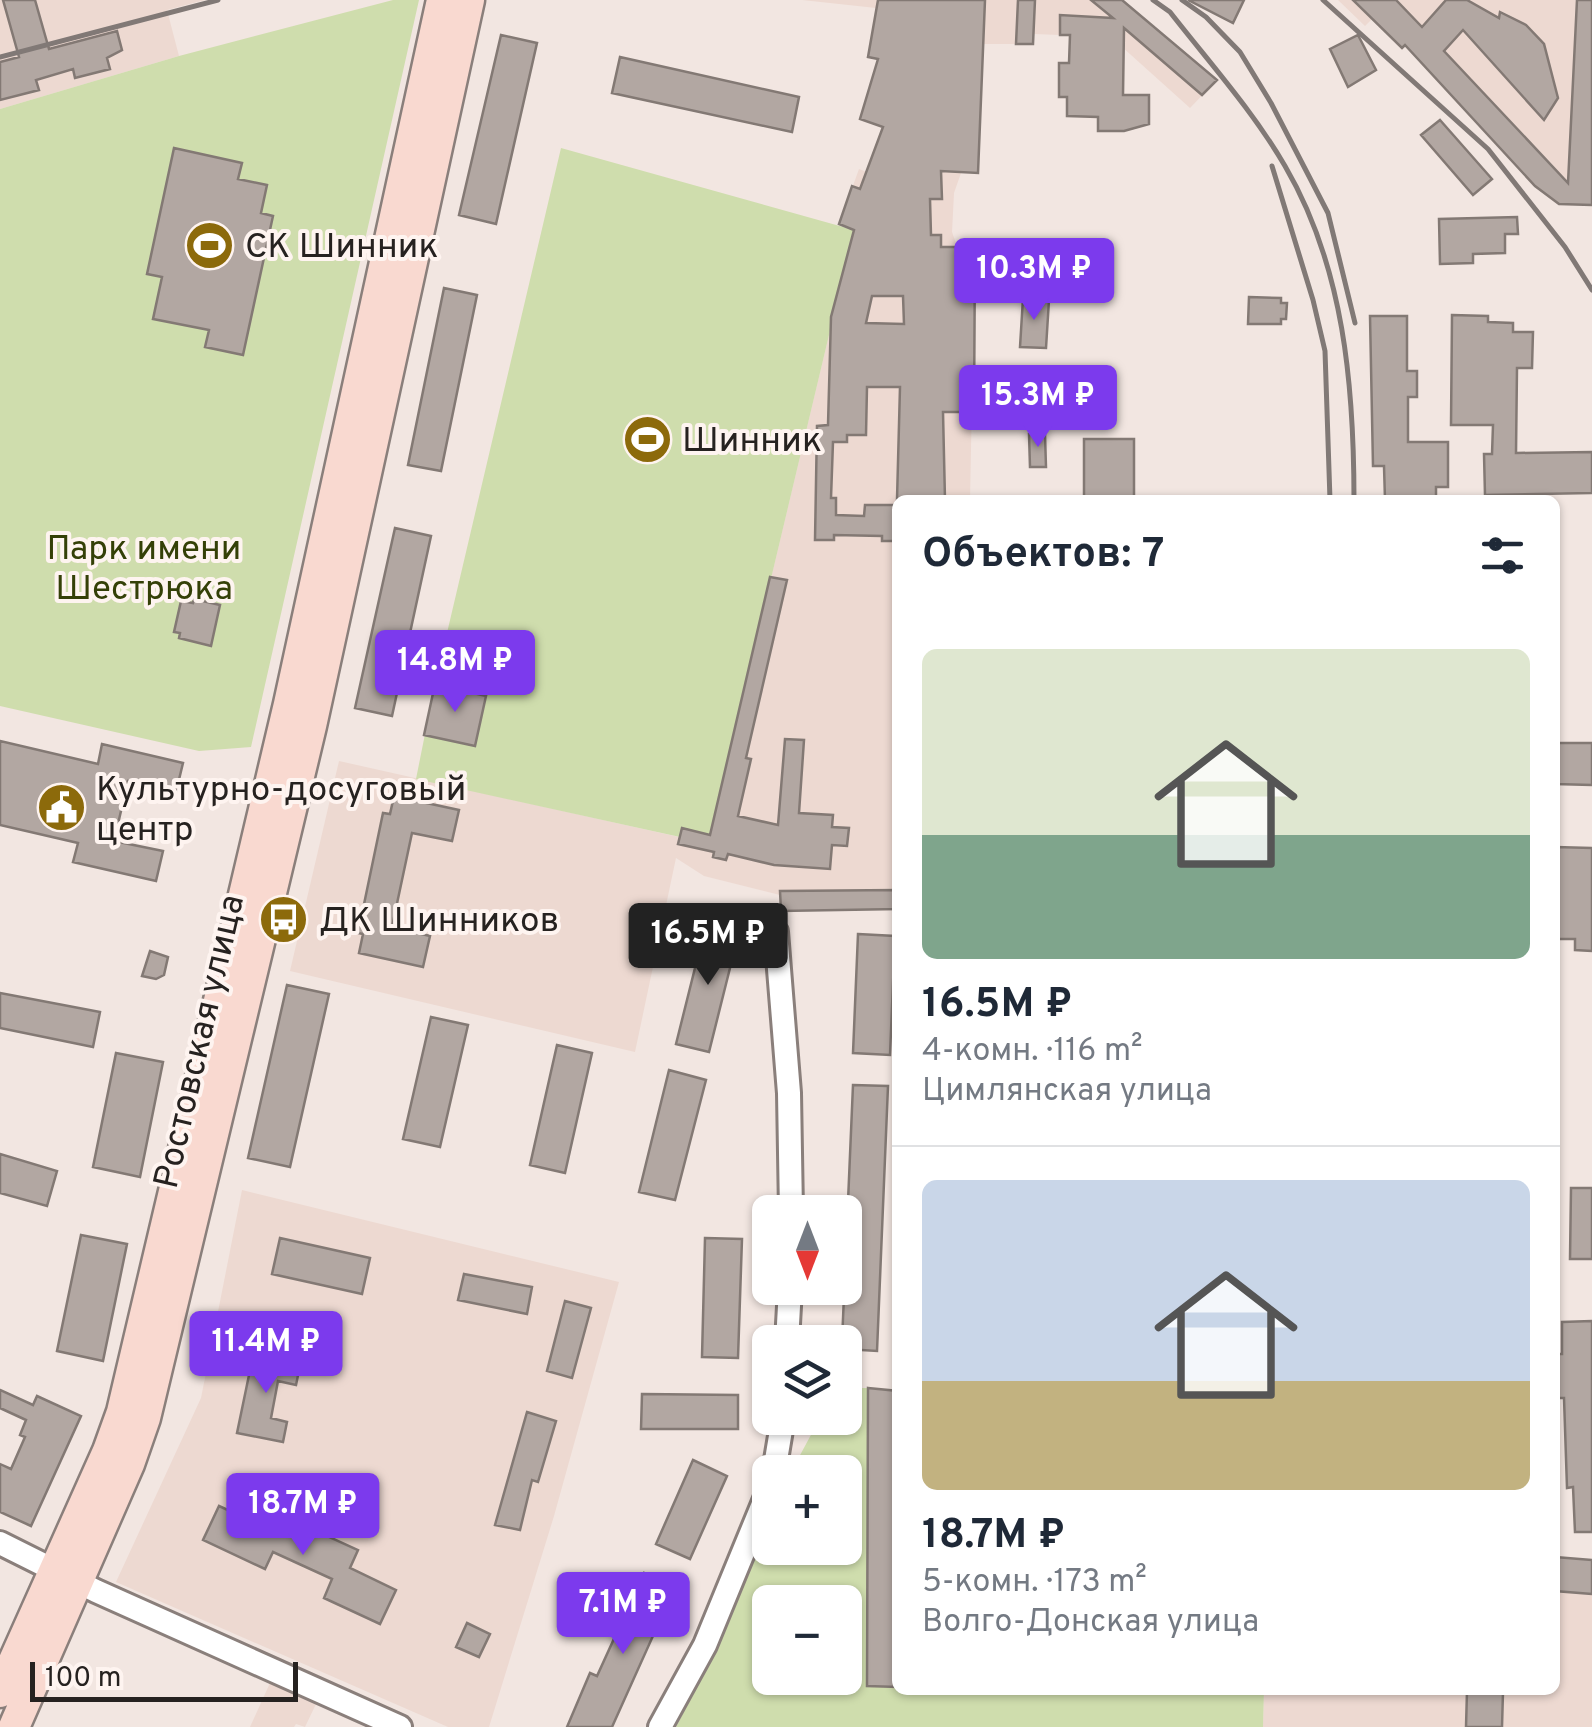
<!DOCTYPE html>
<html lang="ru">
<meta charset="utf-8">
<style>
:root{--surface:#fff;--page:#f2f2f3;--text:#1f2937;--muted:#747a83;--line:#e0e1e3;--accent:#7c3aed}
body{margin:0;font-family:Overpass,sans-serif;background:var(--page);color:var(--text);height:100vh;display:flex;flex-direction:column;font-size:38px;white-space:nowrap}
*{box-sizing:border-box;margin:0}
p{font-size:32px;color:var(--muted)}
.icon{flex:none;width:55px;height:55px;fill:none;stroke:currentColor;stroke-width:2;stroke-linecap:round;stroke-linejoin:round}
.map{position:relative;flex:1;overflow:hidden}
.drawer{position:absolute;left:892px;top:495px;width:668px;height:1200px;display:flex;flex-direction:column;background:var(--surface);border-radius:15px;box-shadow:0 2px 8px #0004}
.drawer>*{flex:none}
.needle{width:65px;rotate:180deg}
.fabs{position:absolute;left:752px;top:1195px;display:grid;gap:20px}
.fabs a{display:grid;place-items:center;width:110px;height:110px;border-radius:15px;background:var(--surface);box-shadow:0 2px 8px #0004;font-size:50px}
.scale{position:absolute;left:30px;bottom:25px;width:268px;box-sizing:border-box;padding-left:10px;border:5px solid #262220;border-top:0;font-size:28px;line-height:35px;white-space:nowrap;color:#262220;-webkit-text-stroke:8px #fef4f0;paint-order:stroke}
.price{position:absolute;translate:-50% -85px;padding:0 22px;border-radius:10px;background:var(--accent);color:#fff;font-size:32px;line-height:65px;filter:drop-shadow(0 2px 5px #0008)}
.price::after{content:'';position:absolute;left:50%;top:60px;width:30px;height:22px;margin-left:-15px;background:inherit;clip-path:polygon(0 0,100% 0,50% 100%)}
.price.on{background:#222;color:#fff}
ul{padding:0;list-style:none}
li{display:grid;align-content:center;gap:20px;height:530px;padding:0 30px}
li+li{border-top:2px solid var(--line)}
li span{display:grid;place-items:center;height:310px;border-radius:15px;color:#555}
li>.icon{margin-inline-start:auto}
span .icon{width:180px;height:180px;fill:#fffc;stroke-width:1}
li b{font-size:42px}
h2{display:flex;justify-content:space-between;align-items:center;height:120px;padding:0 30px;font-size:42px}
.map>svg:first-child{display:block}
.built{fill:#edd9d1}
.green{fill:#cfddad;fill-rule:evenodd}
.building{fill:#b2a7a2;stroke:#837974;stroke-width:2.5;fill-rule:evenodd}
.lines{fill:none;stroke-linecap:round;stroke-linejoin:round}
.street-casing{stroke:#8a7f7b;stroke-width:28}
.secondary-casing{stroke:#8a7f7b;stroke-width:35}
.street{stroke:#fff;stroke-width:22}
.secondary{stroke:#f9d9d0;stroke-width:30}
.rail{stroke:#817976;stroke-width:5}
.labels{text-anchor:middle;stroke-width:8;stroke-linejoin:round;paint-order:stroke}
.poi-label{font-size:35px;fill:#262220;stroke:#fef4f0;text-anchor:start}
.park-label{font-size:35px;fill:#344007;stroke:#fef4f0}
.street-label{font-size:35px;fill:#262220;stroke:#fef4f0}
</style>
<div class="map">
<svg width="1592" height="1727" viewBox="0 0 1592 1727">
<rect width="100%" height="100%" fill="#f2e6e1"/>
<path class="built" d="M0,0h205l-38,10 12,46 -179,53z
M802,0h320l95,80 -27,28 -79,-71 -77,-3 -1,10h-50l-5,129h-17l-7,20 -2,39 5,14 18,1 -5,253h-72l-1,409 -116,2 -1,-16 -76,-19 -28,-18 -41,194 -345,-81 49,-210 340,76 31,-3 144,-604 -15,-6 20,-55 8,3 16,-45 -23,-8 18,-59 -10,-3 8,-49z
M1338,0h254v205l-33,-1 -24,-18 -130,-140 -3,2 -12,-12 7,-9 -17,-16 -15,15z
M242,1190l377,92 -65,234 -65,211h-41l-332,-145 85,-184z
M1555,1591l37,3v133h-329l1,-37h291z
M270,1683l46,21 -11,23 -9,-3 -2,3h-44z"/>
<path class="green" d="M393,0h26l-168,747 -52,4 -199,-45v-597l179,-53z
M561,148l293,82 -144,605 -30,2 -264,-58 19,-95z
M853,1388h15l-1,298 30,1 1,3h366l-1,37h-587l35,-69 59,-137v27h75v-76h-54l29,-54h25v-24zM770,1602h75v76h-75z"/>
<path class="building" d="M3,0h32l14,49 68,-18 5,19 -15,8 3,11 -35,9 -2,-9 -37,11 3,10 -39,10v-38l19,-5z
M878,0h107l-7,173 -37,-2 1,28h-12l1,36h10v12h34l-1,165h-31l2,88h-48l3,-113h-33l-1,48h-19v7h-14l-2,56h5v17l28,1 1,-11h33v36h-16v-5l-48,-1v5h-19l2,-114 11,-1 3,-108 23,-87 -15,-6 13,-38 8,3 23,-62 -23,-8 18,-60 -10,-2zM872,296h31l1,28 -38,-1z
M1018,0h17l-2,44h-17z
M1091,0h31l95,80 -15,15 -78,-67 -1,67h26v29l-25,7h-26v-14l-31,-1v-19h-8v-34h10l1,-28h-10v-20l53,3z
M1188,0h56l-11,23z
M1353,0h43l26,27 24,-27h21l32,18 1,-6 26,13 18,19 14,54 -14,22 -81,-90 -19,21 124,132 9,-183h15v205l-33,-1 -24,-18 -130,-141 -3,3z
M501,35l36,8 -41,181 -37,-9z
M1358,35l18,35 -28,17 -18,-38z
M620,57l179,40 -7,35 -180,-39z
M1440,120l52,59 -19,16 -52,-60z
M174,148l68,15 -4,16 29,6 -6,28 12,3 -30,139 -38,-8 4,-17 -56,-11 9,-42 -15,-3z
M1517,217l1,17h-13v19l-32,1v9l-33,1 -1,-45z
M444,288l33,7 -36,176 -33,-6z
M1249,297l32,1v5h6l-1,16h-5v5h-33z
M1023,298l26,2 -3,48 -26,-1z
M1452,315l36,1v6l25,1v9h20l-1,36h-15l-1,85 76,-1v41l-107,2 -1,-41h8l1,-29h-42z
M1370,316h37v55h10v26h-9v45h40v45h-12v13h-51l-1,-34h-11z
M1029,434h16l1,33h-16z
M1084,439h50v61h-50z
M395,528l36,8 -39,180 -37,-8z
M770,577l17,3 -41,178 5,1 -13,57 40,9 7,-86 19,1 -5,73 34,2 -1,12 17,1 -2,18 -15,-1 -2,24 -56,-4 -46,-11 -2,6 -13,-3 1,-5 -36,-8 4,-16 28,7z
M194,599l26,6 -9,41 -32,-8 1,-5 -6,-1 7,-31 12,2z
M435,684l51,12 -11,50 -51,-11z
M0,741l98,23 4,-20 81,19 -7,29 -48,-11 -14,60 49,10 -7,30 -83,-19 5,-19 -78,-18z
M1555,743h37v42l-37,-1z
M394,796l65,14 -7,31 -40,-8 -20,94 38,9 -7,31 -64,-14 4,-19 -5,-1 25,-120 7,1z
M1555,847l37,1v103l-17,-1v-11h-20z
M898,890v19l-117,2 -1,-20z
M706,924l33,8 -30,120 -33,-8z
M858,934l37,2 -5,119 -37,-2z
M150,951l18,6 -4,18 -8,4 -14,-3z
M287,985l42,9 -39,173 -42,-9z
M0,993l100,19 -7,35 -93,-19z
M431,1017l37,8 -28,122 -37,-8z
M557,1045l35,8 -27,120 -35,-8z
M116,1053l47,9 -23,115 -47,-10z
M669,1070l37,10 -31,120 -36,-8z
M853,1085l35,1 -11,265 -32,-2 -3,-7z
M0,1154l57,17 -10,35 -47,-13z
M1571,1188h21v71h-22z
M81,1235l46,9 -24,117 -46,-10z
M280,1238l90,20 -8,36 -90,-20z
M705,1238l37,1 -4,119 -36,-1z
M464,1274l68,13 -5,27 -69,-14z
M565,1301l26,7 -19,70 -25,-7z
M1592,1321v211h-17l-2,-45 -6,1 -3,-90h-9v-44h7v-32z
M254,1351l47,10 -5,24 -18,-4 -7,37 16,4 -4,20 -46,-9z
M868,1388l30,3v296l-31,-1z
M0,1390l33,15 4,-9 44,20 -50,110 -31,-14v-48l11,5 14,-32 -5,-2 6,-15 -26,-12z
M642,1394l96,1v34h-97z
M527,1412l29,9 -18,61 -6,-2 -12,50 -25,-5z
M693,1460l34,16 -37,83 -34,-15z
M219,1506l55,25 7,-16 77,35 -8,18 46,22 -16,34 -56,-26 8,-19 -59,-27 -8,17 -62,-29z
M1555,1557l37,3v34l-37,-3z
M644,1573l31,14 -63,140h-45l23,-54 7,3z
M467,1623l23,11 -11,23 -23,-10z
M1467,1691l36,1 -1,35h-36z"/>
<g class="lines">
<defs>
<path id="street" d="M776,932l13,161 2,119
M787,1342l3,-54
M774,1472l9,-54
M0,1543l96,48 304,136
M660,1727l45,-82 65,-158"/>
<path id="secondary" d="M0,1692l108,-241 14,-39 167,-708 153,-704
M14,1727l115,-263 16,-46 166,-692 158,-726"/>
</defs>
<use href="#street" class="street-casing"/>
<use href="#secondary" class="secondary-casing"/>
<use href="#street" class="street"/>
<use href="#secondary" class="secondary"/>
<path class="rail" d="M1153,0l17,12c39,50 83,99 115,154 59,101 69,220 69,334
M1182,0l24,17 34,35 31,51 57,110 27,110
M1323,0l165,149 77,98 27,43
M0,57l218,-57
M1272,166l41,134 12,51 5,149"/>
</g>
<defs>
<symbol id="stadium-disc" viewBox="-11 -11 22 22"><circle r="9.5" fill="#8c6a0b" stroke="#fef4f0"/><path d="M0-5a6.5 5 0 1 0 0 10a6.5 5 0 1 0 0-10ZM-3.5-1.8h7v3.6h-7Z" fill="#fff"/></symbol>
<symbol id="civic-disc" viewBox="-11 -11 22 22"><circle r="9.5" fill="#8c6a0b" stroke="#fef4f0"/><path d="M-.6-6.5H3V-4.5H.6V-3L4-1V1h2V6H-6V1h2V-1L-.6-3ZM-1.2 2.5V6h2.4V2.5Z" fill="#fff"/></symbol>
<symbol id="bus-disc" viewBox="-11 -11 22 22"><circle r="9.5" fill="#8c6a0b" stroke="#fef4f0"/><path d="M-5-6H5V4H4V6H2V4H-2V6H-4V4H-5ZM-3.5-4V0h7V-4ZM-3.5 1.2v1.5H-2V1.2ZM2 1.2v1.5H3.5V1.2Z" fill="#fff"/></symbol>
</defs>
<g fill-rule="evenodd">
<use href="#stadium-disc" x="182" y="218" width="55" height="55"/>
<use href="#stadium-disc" x="620" y="412" width="55" height="55"/>
<use href="#civic-disc" x="34" y="780" width="55" height="55"/>
<use href="#bus-disc" x="256" y="892" width="55" height="55"/>
</g>
<g class="labels">
<g class="poi-label">
<text x="245" y="257">СК Шинник</text>
<text x="682" y="451">Шинник</text>
<text x="96" y="800">Культурно-досуговый<tspan x="96" dy="40">центр</tspan></text>
<text x="319" y="931">ДК Шинников</text>
</g>
<g class="park-label">
<text x="144" y="559">Парк имени<tspan x="144" dy="40">Шестрюка</tspan></text>
</g>
<g class="street-label">
<text transform="translate(198 1041) rotate(-77)" y="12">Ростовская улица</text>
</g>
</g>
</svg>
<div class="fabs">
<a><svg class="needle" viewBox="-14 -14 28 28"><path d="M0-13l5 13h-10z" fill="#e53935"/><path d="M0 13l5-13h-10z" fill="#747a83"/></svg></a>
<a><svg class="icon" aria-label="layers" viewBox="0 0 24 24"><path d="M12 4l9 5-9 5-9-5zM3 14l9 5 9-5"/></svg></a>
<a>+</a>
<a>−</a>
</div>
<div class="scale">100 m</div>
<b class="price" style="left:1034px;top:323px">10.3M ₽</b>
<b class="price" style="left:1038px;top:450px">15.3M ₽</b>
<b class="price" style="left:455px;top:715px">14.8M ₽</b>
<b class="price on" style="left:708px;top:988px">16.5M ₽</b>
<b class="price" style="left:266px;top:1396px">11.4M ₽</b>
<b class="price" style="left:303px;top:1558px">18.7M ₽</b>
<b class="price" style="left:623px;top:1657px">7.1M ₽</b>
<section class="drawer">
<h2>Объектов: 7<svg class="icon" aria-label="filters" viewBox="0 0 24 24"><path d="M4 7h16M4 17h16"/><circle cx="9" cy="7" r="2"/><circle cx="15" cy="17" r="2"/></svg></h2>
<ul>
<li><span style="background:linear-gradient(#dfe7d0 60%,#7fa58c 0)"><svg class="icon" aria-label="home" viewBox="0 0 24 24"><path d="M3 11l9-7 9 7M6 9v11h12V9"/></svg></span><div><b>16.5M ₽</b><p>4-комн. · 116 m²</p><p>Цимлянская улица</p></div></li>
<li><span style="background:linear-gradient(#c9d6e8 65%,#c2b280 0)"><svg class="icon" aria-label="home" viewBox="0 0 24 24"><path d="M3 11l9-7 9 7M6 9v11h12V9"/></svg></span><div><b>18.7M ₽</b><p>5-комн. · 173 m²</p><p>Волго-Донская улица</p></div></li>
</ul>
</section>
</div>
